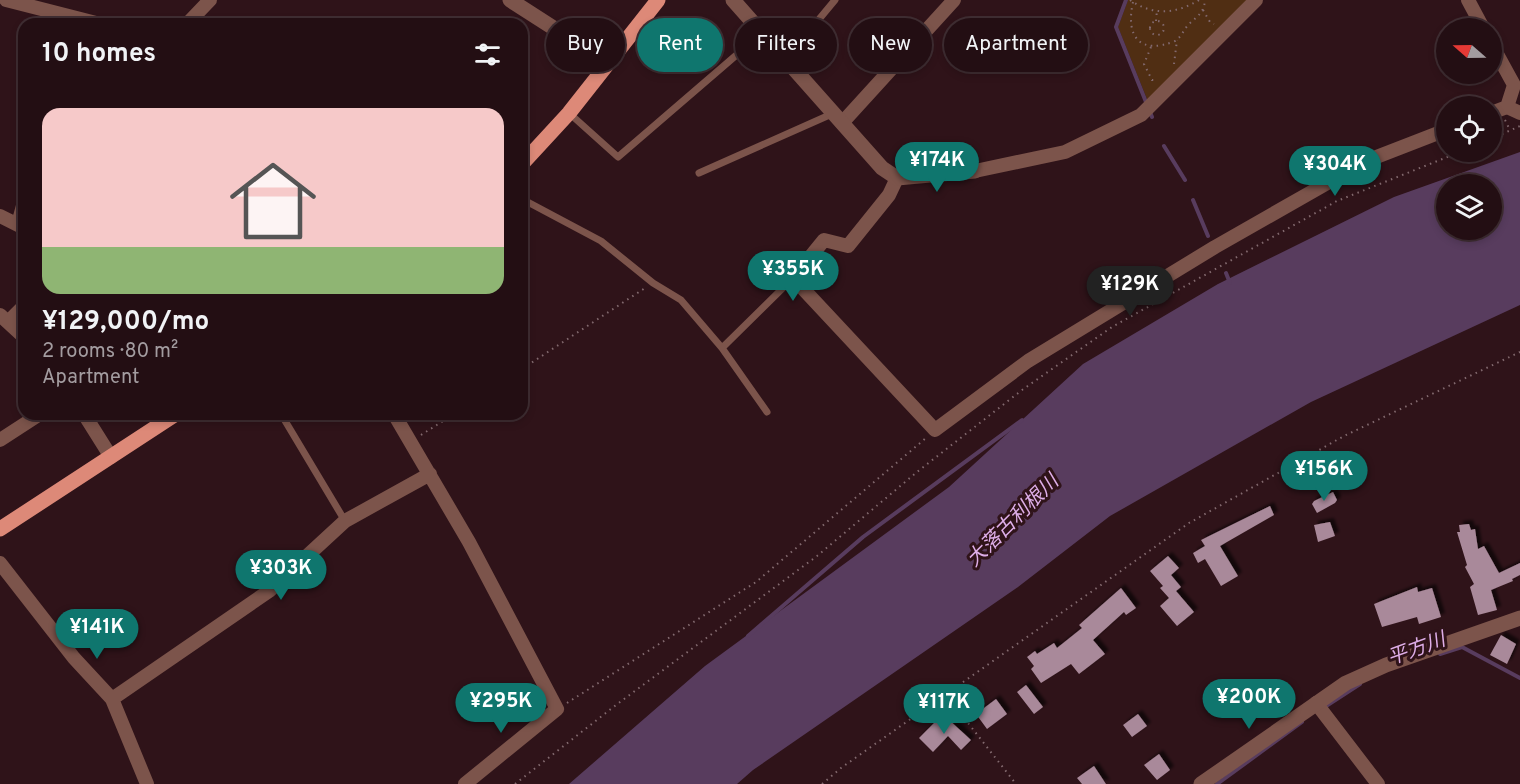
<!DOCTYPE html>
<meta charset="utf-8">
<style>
:root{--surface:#230e13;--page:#2f1c21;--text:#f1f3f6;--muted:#a39ca0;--line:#402e33;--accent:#0f766e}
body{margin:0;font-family:Overpass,"Noto Sans JP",sans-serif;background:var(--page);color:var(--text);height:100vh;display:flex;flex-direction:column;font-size:22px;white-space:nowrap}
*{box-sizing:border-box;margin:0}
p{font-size:20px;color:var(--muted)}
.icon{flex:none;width:33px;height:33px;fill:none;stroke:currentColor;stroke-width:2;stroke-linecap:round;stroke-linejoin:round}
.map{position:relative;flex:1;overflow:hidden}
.details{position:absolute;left:18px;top:18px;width:510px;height:402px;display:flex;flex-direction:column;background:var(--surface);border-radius:18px;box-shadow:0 3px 9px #0003,0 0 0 2px var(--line)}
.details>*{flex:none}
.hud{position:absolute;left:546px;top:18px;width:570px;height:54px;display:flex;gap:12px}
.needle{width:39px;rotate:290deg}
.buttons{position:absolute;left:1436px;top:18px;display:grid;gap:12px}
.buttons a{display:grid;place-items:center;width:66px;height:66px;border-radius:50%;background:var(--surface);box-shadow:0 3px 9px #0003,0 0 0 2px var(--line);font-size:30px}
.price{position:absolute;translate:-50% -51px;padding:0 14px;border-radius:21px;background:var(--accent);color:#fff;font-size:20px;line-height:39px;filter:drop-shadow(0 2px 3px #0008)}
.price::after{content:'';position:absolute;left:50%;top:36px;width:18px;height:14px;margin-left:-9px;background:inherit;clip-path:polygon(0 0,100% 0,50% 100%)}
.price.on{background:#222;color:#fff}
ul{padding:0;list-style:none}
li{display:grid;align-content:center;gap:12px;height:318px;padding:0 24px}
li span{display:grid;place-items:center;height:186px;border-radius:18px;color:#555}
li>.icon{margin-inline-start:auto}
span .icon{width:108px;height:108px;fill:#fffc;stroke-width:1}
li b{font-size:26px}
h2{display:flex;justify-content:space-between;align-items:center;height:72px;padding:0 24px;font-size:26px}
.pill{padding:0 21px;border-radius:27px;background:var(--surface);box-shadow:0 3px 9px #0003,0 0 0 2px var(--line);font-size:21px;line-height:54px}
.pill.on{background:var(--accent);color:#fff}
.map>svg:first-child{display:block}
.green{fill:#502e13}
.water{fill:#583c5e;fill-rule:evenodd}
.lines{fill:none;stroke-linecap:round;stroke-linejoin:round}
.stream{stroke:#583c5e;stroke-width:4}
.building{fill:#a9899a;filter:url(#shadow)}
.path{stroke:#836a6f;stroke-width:2;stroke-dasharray:1.5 4.5;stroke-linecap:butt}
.service{stroke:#7c544b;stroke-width:7}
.minor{stroke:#7c544b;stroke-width:14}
.tertiary{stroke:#7c544b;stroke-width:15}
.primary{stroke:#dd8978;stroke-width:15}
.labels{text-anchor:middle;stroke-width:6;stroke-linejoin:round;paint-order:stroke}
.water-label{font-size:20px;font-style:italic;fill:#deaee8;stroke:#2f1319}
</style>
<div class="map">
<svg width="1520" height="784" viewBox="0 0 1520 784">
<defs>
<filter id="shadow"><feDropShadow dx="4" dy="-4" stdDeviation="1.5" flood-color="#0009"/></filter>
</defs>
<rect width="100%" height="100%" fill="#2f1319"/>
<path class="green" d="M1128,0h122l-101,104 -31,-77z"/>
<path class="water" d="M1520,152v153l-209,97 -201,114 -92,71 -265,183 -16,14h-168l136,-118 244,-179 134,-123 135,-80 176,-87zM1446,184h45v46h-45z"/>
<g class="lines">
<path class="stream" d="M1126,0l-10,27 36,90
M1164,146l21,34
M1193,200l15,36
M1226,273l4,10
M748,636l115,-99 159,-117
M1440,654l22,-7 58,31
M1323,708l37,-24
M1217,784l85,-62"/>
</g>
<path class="building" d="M1333,492l4,8 -2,3 -18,10 -5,-9 2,-3z
M1270,506l4,9 -54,31 18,30 -17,10 -16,-27 -7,4 -5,-10 12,-7 -4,-6z
M1330,522l5,14 -17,6 -4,-17z
M1469,524l2,6 4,-1 3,20 6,-3 15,27 21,-10v12l-8,4 1,2 -22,9 6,20 -19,5 -8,-28 4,-3 -9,-17 2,-2 -10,-33h3l-1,-7z
M1168,556l11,12 -8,7 10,12 -5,4 18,21 -17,14 -17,-20 9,-8 -9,-10 3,-2 -13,-15z
M1417,587l1,5 14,-4 9,29 -22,7 -2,-7 -35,10 -8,-23z
M1121,588l15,20 -10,7 -2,-3 -31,28 12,14 -26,20 -8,-10 -30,19 -10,-14 3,-3 -7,-9 8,-6 2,3 17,-11 3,5 25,-20 -3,-3z
M1501,635l15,9 -9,20 -17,-9z
M1026,685l17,22 -9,7 -17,-22z
M996,699l11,15 -20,15 -11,-15z
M1138,714l9,12 -15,11 -9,-12z
M939,718l5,5 4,-4 23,21 -10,10 -13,-14 -15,16 -14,-14z
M1159,754l11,16 -13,10 -13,-15z
M1094,766l12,18h-24l-5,-6z"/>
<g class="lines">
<path class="path" d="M1130,0c23,16 46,14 69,0
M1133,2c-8,36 8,53 42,39 6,-3 10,-14 15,-18 9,-8 14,-11 15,-23
M1203,10l7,12 4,2
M1156,21l1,-11
M1150 28a7 7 0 1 1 14 0a7 7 0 1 1-14 0Z
M1151,47l-7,17 8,16h5
M1174,64l3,-24
M1505,120l5,10
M1491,139l29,-13
M522,369l123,-81
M421,435l33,-21
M946,695l70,89
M567,703l189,-121 170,-144
M515,784l101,-79 201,-149 100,-84 105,-82 90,-63 225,-126 123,-49
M822,784l19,-16 348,-245 155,-87 176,-84"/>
<path class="service" d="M786,59l49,-59
M569,113l49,44 144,-124
M699,173l135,-60
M522,199l79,42 52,42 28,17 41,48 71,-70
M722,348l45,64
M281,414l64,107"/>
<path class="minor" d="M6,0l94,24
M1468,0l15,28
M187,24l23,-24
M1491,43l23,42 -7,22
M1491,113l16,-6 13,6
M842,123l112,-123
M975,171l90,-19 76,-37 115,-115
M897,178l-8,17 -41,51 -24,-6 -31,38 142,152 93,-69 187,-114 151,-86 80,-31
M0,216l24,12
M18,224l6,-22
M0,315l24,22
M9,321l15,-15
M84,414l27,43
M394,414l75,128 88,167 -92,75
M0,440l40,-26
M0,563l74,95 38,41 35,85
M112,699l157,-108 76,-70 85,-47
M1316,703l62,81"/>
<path class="tertiary" d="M510,0l98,63
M733,0l149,168 15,10 78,-7
M1201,784l145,-101 40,-18 134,-47"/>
<path class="primary" d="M522,164l47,-51 89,-113
M0,529l176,-115"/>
</g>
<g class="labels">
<g class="water-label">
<text transform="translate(1012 520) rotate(-45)" y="7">大落古利根川</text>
<text transform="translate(1416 648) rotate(-20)" y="7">平方川</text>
</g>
</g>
</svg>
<div class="buttons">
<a><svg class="needle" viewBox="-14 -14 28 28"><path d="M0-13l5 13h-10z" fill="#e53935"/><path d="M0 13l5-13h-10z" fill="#a39ca0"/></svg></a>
<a><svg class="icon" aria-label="locate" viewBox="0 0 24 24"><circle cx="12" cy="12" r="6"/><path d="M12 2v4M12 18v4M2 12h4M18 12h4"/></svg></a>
<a><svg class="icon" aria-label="layers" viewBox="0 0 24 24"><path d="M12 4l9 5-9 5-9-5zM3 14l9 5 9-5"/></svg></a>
</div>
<b class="price" style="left:937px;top:193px">¥174K</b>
<b class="price" style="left:1335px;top:197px">¥304K</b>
<b class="price" style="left:793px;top:302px">¥355K</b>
<b class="price on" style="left:1130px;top:317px">¥129K</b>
<b class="price" style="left:1324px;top:502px">¥156K</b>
<b class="price" style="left:281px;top:601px">¥303K</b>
<b class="price" style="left:97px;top:660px">¥141K</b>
<b class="price" style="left:1249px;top:730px">¥200K</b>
<b class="price" style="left:501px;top:734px">¥295K</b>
<b class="price" style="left:944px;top:735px">¥117K</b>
<div class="hud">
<a class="pill">Buy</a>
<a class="pill on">Rent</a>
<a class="pill">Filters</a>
<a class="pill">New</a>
<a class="pill">Apartment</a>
</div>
<section class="details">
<h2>10 homes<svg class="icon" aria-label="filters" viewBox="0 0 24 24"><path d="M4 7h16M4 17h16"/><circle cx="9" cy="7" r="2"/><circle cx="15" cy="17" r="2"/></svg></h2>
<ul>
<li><span style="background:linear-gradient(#f6c9c9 75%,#8fb573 0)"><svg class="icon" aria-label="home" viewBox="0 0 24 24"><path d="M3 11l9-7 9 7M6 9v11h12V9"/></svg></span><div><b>¥129,000/mo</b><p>2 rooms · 80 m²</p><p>Apartment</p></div></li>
</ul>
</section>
</div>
